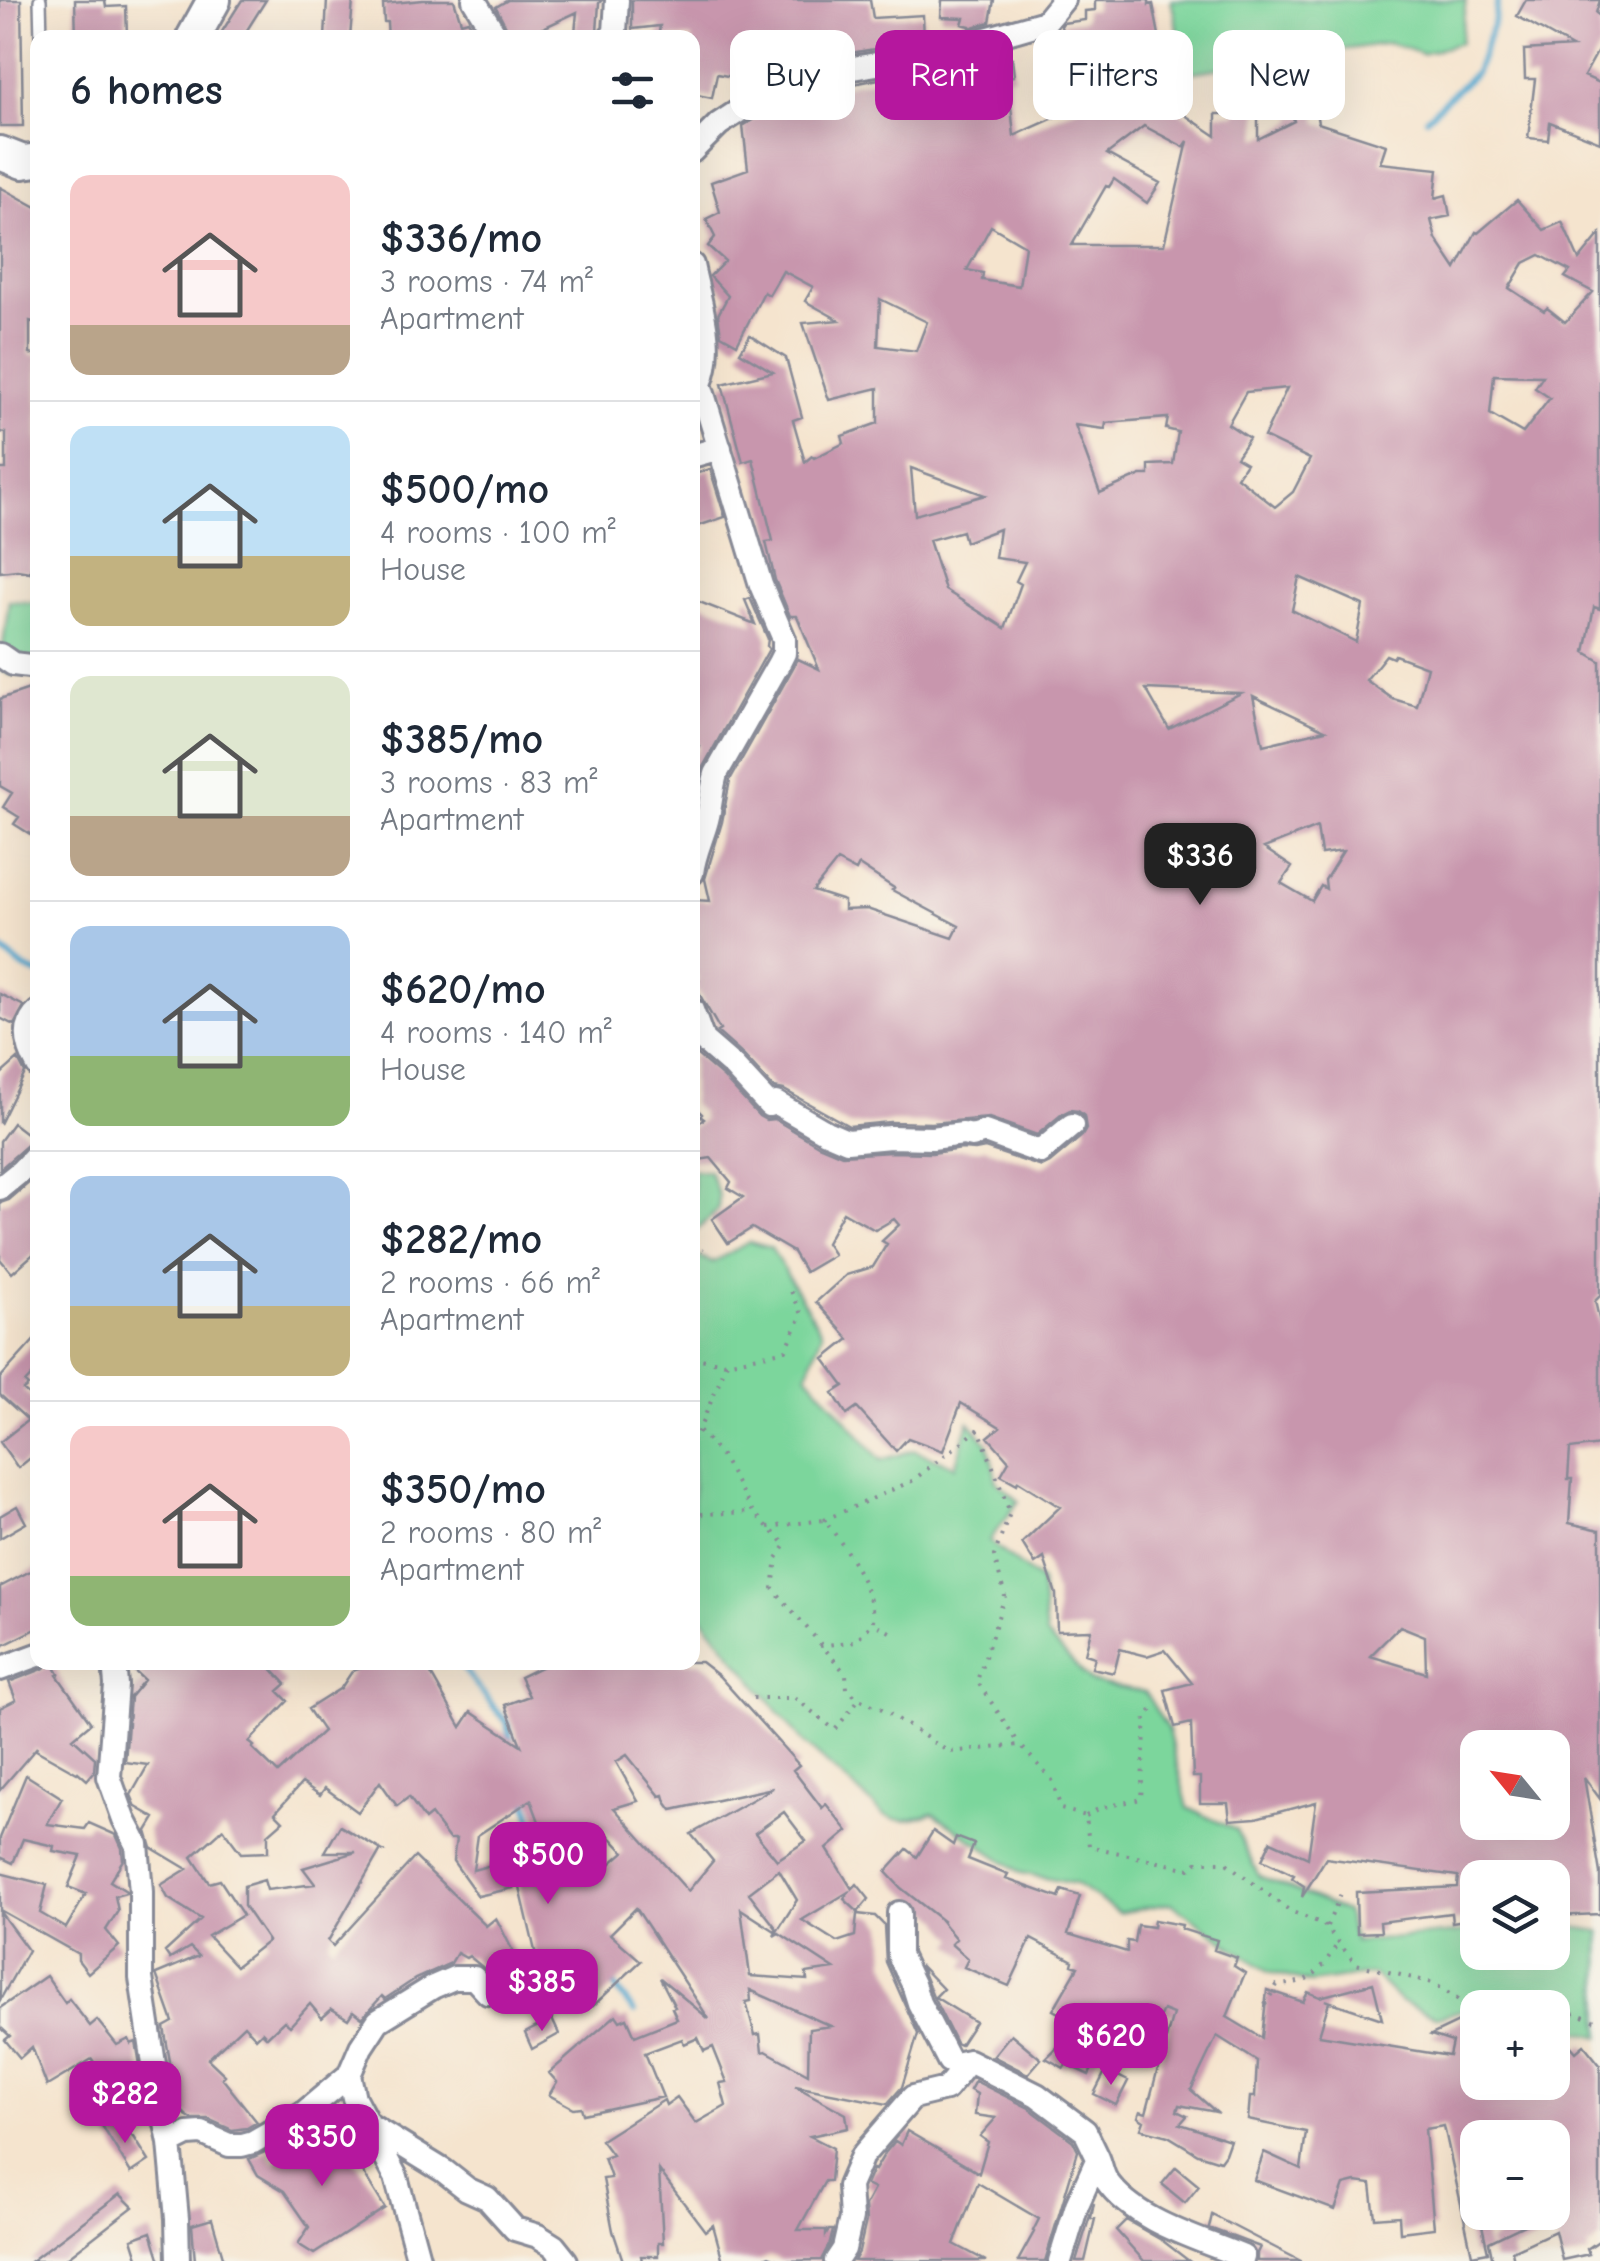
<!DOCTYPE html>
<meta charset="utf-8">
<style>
:root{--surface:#fff;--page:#f2f2f3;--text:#1f2937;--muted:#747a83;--line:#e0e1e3;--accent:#b5179e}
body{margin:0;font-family:"Comic Neue",sans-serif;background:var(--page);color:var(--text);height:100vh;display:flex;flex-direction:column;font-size:38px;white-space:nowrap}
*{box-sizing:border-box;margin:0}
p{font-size:32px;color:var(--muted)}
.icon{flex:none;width:55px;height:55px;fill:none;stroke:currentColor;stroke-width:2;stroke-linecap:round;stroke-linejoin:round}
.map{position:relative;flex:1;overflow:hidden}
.panel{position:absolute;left:30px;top:30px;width:670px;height:1640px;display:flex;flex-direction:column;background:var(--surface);border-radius:20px;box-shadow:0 10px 40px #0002}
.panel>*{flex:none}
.top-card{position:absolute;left:730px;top:30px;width:720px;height:90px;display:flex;gap:20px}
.needle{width:65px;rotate:300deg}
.buttons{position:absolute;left:1460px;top:1730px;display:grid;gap:20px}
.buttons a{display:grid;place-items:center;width:110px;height:110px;border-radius:20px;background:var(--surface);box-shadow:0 10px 40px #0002;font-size:50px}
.price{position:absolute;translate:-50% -85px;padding:0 22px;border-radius:20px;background:var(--accent);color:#fff;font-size:32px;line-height:65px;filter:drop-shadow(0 2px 5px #0008)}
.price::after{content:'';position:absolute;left:50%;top:60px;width:30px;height:22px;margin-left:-15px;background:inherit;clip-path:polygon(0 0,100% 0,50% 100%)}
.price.on{background:#222;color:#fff}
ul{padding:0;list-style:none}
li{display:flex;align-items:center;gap:30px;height:250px;padding:0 40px}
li+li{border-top:2px solid var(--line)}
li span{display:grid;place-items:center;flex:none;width:280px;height:200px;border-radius:20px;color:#555}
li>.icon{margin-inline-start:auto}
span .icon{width:120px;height:120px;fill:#fffc;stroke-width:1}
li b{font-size:42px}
h2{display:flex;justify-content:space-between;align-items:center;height:120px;padding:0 40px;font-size:42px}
.chip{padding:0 35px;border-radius:20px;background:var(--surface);box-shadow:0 10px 40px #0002;font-size:35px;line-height:90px}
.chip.on{background:var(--accent);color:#fff}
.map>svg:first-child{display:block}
.green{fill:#7cd69c;stroke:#4c827d;stroke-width:2.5}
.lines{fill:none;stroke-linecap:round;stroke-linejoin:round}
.stream{stroke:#53a8cf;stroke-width:6}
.building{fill:#c896ad;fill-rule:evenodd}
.lane-casing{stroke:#888a96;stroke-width:16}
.street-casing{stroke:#888a96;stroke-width:28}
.secondary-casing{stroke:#888a96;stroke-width:38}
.path{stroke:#888a96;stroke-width:4;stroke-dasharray:2.5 8;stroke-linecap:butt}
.lane{stroke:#fff;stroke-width:11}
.street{stroke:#fff;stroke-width:22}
.secondary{stroke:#fff;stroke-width:32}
</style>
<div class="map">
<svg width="1600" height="2261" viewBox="0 0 1600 2261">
<rect width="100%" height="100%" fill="#f7f3e8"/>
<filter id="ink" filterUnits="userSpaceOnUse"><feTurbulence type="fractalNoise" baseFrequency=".01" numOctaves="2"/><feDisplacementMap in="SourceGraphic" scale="20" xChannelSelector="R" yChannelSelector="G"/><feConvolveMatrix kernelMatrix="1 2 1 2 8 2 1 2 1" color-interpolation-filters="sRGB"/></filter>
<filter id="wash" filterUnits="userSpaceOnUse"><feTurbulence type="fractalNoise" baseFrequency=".0048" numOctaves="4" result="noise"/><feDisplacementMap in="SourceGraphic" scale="40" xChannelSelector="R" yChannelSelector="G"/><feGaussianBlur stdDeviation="2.25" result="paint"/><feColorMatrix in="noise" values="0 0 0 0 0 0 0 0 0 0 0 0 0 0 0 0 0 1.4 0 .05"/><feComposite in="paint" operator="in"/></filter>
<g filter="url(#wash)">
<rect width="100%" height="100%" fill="#f5e4ce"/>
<path class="green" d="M1171,0h295l-6,43 -38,11 -33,-11 -202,30z
M9,601l28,2v61l-26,11 -11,-6z
M693,1170l16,1 10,25 -1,14 -25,24z
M749,1242l22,6 51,85 -15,41 74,86 33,-10 41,16 14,-44 19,22 9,38 22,19 -30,40 52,41 5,53 45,47 54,10 23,38 20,78 48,22 23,46 86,35 10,31 122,-11 1,21h74l1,-28 47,7v106l-47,-12 -1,-17 -57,-1 -12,-3 -45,13 -37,-15 -28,-28 -62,9 -43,-11 -97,-69 -52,10 -44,-29 -54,-11 -88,-60c-18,6 -31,11 -49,2l-81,-73 -110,-136 -1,-352 21,8z"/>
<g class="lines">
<path class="stream" d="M1426,118l50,-46 19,-53 3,-19
M0,948l24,20 14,6
M458,1662l48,60 7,24
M526,1797l20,75
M611,1981l23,31"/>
</g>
<g id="blocks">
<path class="building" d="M0,0h21l2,126h-23z
M75,0h30l1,7 20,-1 1,30 -51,2z
M242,0h24l-24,38h-24z
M327,0h26l-3,38h-25z
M423,0h31l7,22 7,-2 11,18h-91l-1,-16h-3l-1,-18z
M508,0h94l-3,3 -2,29 -1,2 -21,-1 2,-21 -55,26h-10l-16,-31z
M632,0h238l3,18 50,-3 1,26 -80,13 -55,13 -30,15 -42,-8 -5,24 -20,-4v-56h-34l2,-12 -28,3z
M942,0h52l-4,22 -20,6v-2l-8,-2 2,-6 -23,-1z
M1095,0h54v5l4,-1 11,57 6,-2 7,25 -8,3 1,6 -10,3 -2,-6 -7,2 65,44v-22h20v-17l22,-1v43l36,-18 -1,-4 23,-5 2,11 68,22 -6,18 58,6 -3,29 11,-3 4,21 -19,4 5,19 20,30 20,-37 2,1 39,-33 27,30 18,-8 17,38 21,-26v375l-6,-2 -9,45 15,9v635l-5,5 5,22v122l-30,4 -2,30h4l-3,44 31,7v269l-16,-22 16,96v41l-48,2v-38h-74v40l-26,4 -1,-9 -71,9 1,10 -24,1 -1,-41 101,-5 1,-11 -132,-18 -24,39 2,-11 -12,-8 2,-3 -32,-15 9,-19 37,17 8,-56 -60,16 -26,2 -2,-17h-28v-26h-7l-2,-54 -16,4 -10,-37 27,-7 -27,-33 -18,6 -27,-7 -6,24 -22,-5 3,-11 -10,-3 6,-24 -34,1 -1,-37 -12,-36 -9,6 -13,-21 38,-36 -42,-26 -1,3 -16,-9 8,-14 -21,-24 12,-10 -39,-24 -18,48 -35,-13 -12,13 -39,-43 -10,7 -14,-22 11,-7 -20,-27 25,-20 -33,-37 30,-27 27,-8 14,-23 -5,-3 17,-16 -5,-6 -19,11 -32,-18 -17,31 8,12 -29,17 -12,-20 -41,-24 -24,15 -16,-24 31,-22 -15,-9 3,-6 -20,-24 -19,3v-33l12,-9 -4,-3 2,-2 -10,-10v-46l4,-4 27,23 36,39 7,4 8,-1 44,26 24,10 49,-3 41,1 30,-4 13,1 10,-2 57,19 8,-4 32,-27 4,-7 -2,-13 -6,-5 -8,-1 -8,4 -25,21 -48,-17 -58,5 -41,-1 -41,4 -65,-36 -10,-2 -30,-32 -27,-24 3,-2 -27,-47 6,-3 -7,-10v-53l2,-17 16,1 -5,-22 17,-57 8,-42 68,-121 21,10 -22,-53h-7l-15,-36 -9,-38 7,-1 -20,-82 -10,3 -21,-78 51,-12 -33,-20 10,-17 36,23 16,59 -9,3 12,42 7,-6 2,2 30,-15 -2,-7 36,-13v-35l-49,12 -26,-77 36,-3 -34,-19 8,-14 -30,-16 -14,24 -5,-3 -27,52 -16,-9 -3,-20 10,-19 -18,-20 15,-15 -17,-15 7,-9 -9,-18 14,-7 -9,-30 37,-13 -5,-43 19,-12 19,-10 62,-8 -25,-5 127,-25 67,-8 2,18 -6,1 6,59 138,-62 -3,-10 -100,23 -7,-33 24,-2 -5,-26 2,-3 22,-3v-9l10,-1zM1144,126l40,21 4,-6 -24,104h-92l34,-59 3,1 5,-8 33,24 13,-20 -53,-29zM991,226l34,20 -6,40 -37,-6 1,-7 -16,-3zM1540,255l30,16 -5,6 28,15 -28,30 -18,-14 -3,3 -35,-23 15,-25zM880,299l47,23 -11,29 -38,-5zM1494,375l49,1 -8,12 15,10 -27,35 -33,-19zM1287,388l-23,49 46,22 -17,33 -18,15 -38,-30 9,-14 -10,-6 13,-19 -21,-14 18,-32zM1168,418l-2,11 12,3 -5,32 -24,1v10h-8l-41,18 -25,-68 30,4 1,-6zM911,468l74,27 -70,20zM999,529l-4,29 30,4 -9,19 5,3 -16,44 -60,-38 -16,-50 33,-9 3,11zM1299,577l64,28 -7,37 -64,-32zM1386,655l7,3 2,-3 32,12 -10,39 -24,-7 -27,-19zM1146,689l95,4 -72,36zM1253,696l72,34 -62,15zM1317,827l4,27 22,-3 -18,29 1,9 -5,-3 -9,15 -31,-18 11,-16 -28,-19zM837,861l19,10 3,-6 35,23 -2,2 67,36 -6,12 -86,-29 -23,1v-9l-31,-10zM1400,1626l25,10 1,37 -56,-17zM1478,1748h74v74h-74z
M1526,0h74l-4,13 4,3v31l-16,29 16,7v59l-50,-20 -2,18 -20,-2 7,-59h-10l-1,-29 48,-3 -55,-31z
M0,187l38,21v115l-8,-2v33l8,2v173l-8,43 -13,-2 -17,2v-103h6v-36l-6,-1z
M710,469l15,48 -33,11v-12l6,-6 -6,-15v-20z
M750,598l18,41 -1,7 2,3 -66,118 -11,50v-57l8,-14 -8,-5v-142l63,25 -10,-24z
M38,686v153l-24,-15 5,-7 -16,-10 9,-14 -12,-7v-87z
M0,994l24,12 -10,19 -14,-7z
M18,1059l7,14 -25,51v-49z
M13,1123l21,16 -34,30v-28z
M38,1175v75l-26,23 -12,-14v-56l9,-3z
M38,1336v33l-13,14 3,3 -5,4 15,14v48l-20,16 -18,-26 28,-22 -28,-25v-17z
M17,1506l9,17 -26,15v-22z
M38,1567v61l-38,19v-60z
M52,1662l7,12 -2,1 34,48 -18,15 22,20 -1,14 -7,8 -9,-8 -1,1 -41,-23 1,-3 -37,43v-82l16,-8 -7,-18 34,-13z
M129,1662h137l20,22 -8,7 10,10 -39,41 5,4 -2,2 26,25 45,-42 -15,-22 33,-21 12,-18 22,-8h49l37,65 10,-15 50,33 -16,-40 24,-9 -9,-19 31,-15h150l18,14 80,89 -6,5 29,38 4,-4 22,27 -21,18 25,40 5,-5 12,15 -11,13 -14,-13 6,-8 -48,29 35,22 18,-6 2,-22 18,2 9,9 2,37 32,72 -16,53 -15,17 -92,-18 51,28 2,14 -38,8 23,12 -3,33h-5l-27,49h28v5l3,-5h4l-3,13 -9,17 -40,1 -12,-5 -11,5h-35l-10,-36 -8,6 -46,-61 4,73h-5v13h-17l1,5h-19l-10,-30 -10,-52 8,-1 -7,-20 8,-3 -11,-15 63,-40 2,5 11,-8 19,26 30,-17 -6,-23 7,-1 -14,-35 -9,4 -6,-13 -14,6 -2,-5 -37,14 18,44 -80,17 -2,-7 -8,1 -24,-13 8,-13 -8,-9 67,-58 4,6 7,-3 8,18 42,-17 -5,-11 3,-1 -15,-29 49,41 -73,-111 -26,26 31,27 -48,45 -27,-38 -9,-3 -3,-4 -15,7 -22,-93 33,-9 -5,-28 -14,-38 -53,35 -5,35 33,-9 7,27 -35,8 -25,-35 3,-22h-7l-18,-24 -6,5 -16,-23 -12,9 -17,-24 -22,30 -33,-24 -5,7 -18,-12 -27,30 8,8 -15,13v18l-27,1 -18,-24 -31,28 17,26 11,-3 23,35 -35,21 28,30 32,-25 -24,-35v-20l20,-6 3,10 48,-6 -12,-16 53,-16h-31l15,-26 43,25h-3l-52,90 5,5 82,-89 71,69 10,-8 26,51h-11l-19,6 -23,-19 -3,2 -9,-5 -6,10 -36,16 -30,20 -3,-3 -20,22 -9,-7 -5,8 -16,-10 -10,9 -12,-14 -20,22 -6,-5 -17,16 -5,-5 -6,6 -12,-13 -36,34 17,16 -3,3 35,44 -10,6 -15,2 -24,-11h-16l-6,-4 -8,-8 -14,-80 9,-5 -17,-48 43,-18 -9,-9 -20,12 -5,-7 36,-33 -33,-21 -7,-13 26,-16 -35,-21 -5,-17 8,-13 -19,-11 -5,-12 17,-30 -23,-3 5,-65 14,-17 -14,-13zM627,1755l33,41 4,-1 2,7 6,8 101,-22 -82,46 22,27 -25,30 -74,-83 24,-7 -22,-39zM784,1812l22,29 -29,19 -22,-27zM603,1829l21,23 -35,30 -10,-36zM779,1870l18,30 -23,36 5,-3 55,36 -28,4 1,7 -57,-4 -9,-67 34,22 2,-2 -28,-36zM750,1990l81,36 -22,3 -1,45 -42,-23 -4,1 -2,-18 -5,1 -9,-33 5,-1z
M26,1775l36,23 -15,26 38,5 4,-6 27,12 6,13 1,12 -13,21 16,10v2l-11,3 3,15 -12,19 13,16 -31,27 -10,-13v-6l-78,-44v-37l47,12 -7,28 26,15 20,-34 -18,-7 13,-31 -28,-5 1,-5 -31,-7 -10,24 -13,-6v-19z
M933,1831l20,14 3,-8 18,7 -6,15 40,16 -2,4 53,19 3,-8 18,6 -12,38 59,18v-11l7,1 3,-17 16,2 1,-7 28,5 -1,4 36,11 -3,10 23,8 -3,8 11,7 -18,44 35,21 5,-48 36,12 5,-10 12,5 53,-14 9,36 -57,-19 4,2 -10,33 130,21 3,-14 -21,-7 38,-18 9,19v46h74v-58l24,28 8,-7 16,20v175l-13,9 2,5 -27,6 -7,-29 -43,20 2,10h-21l-4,-19 50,-24 -2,-6h15v-74h-34l-6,-8 -13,8h-21v74h1l9,40 -16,3 -28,-129 -19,3 9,99 -34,4 -1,-16 -24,2 -4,-34 -15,-2 -12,3 -9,25 -81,-30 10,-28 37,17 5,-37 -58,-12 2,-23h5l2,-36 -40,-25 -26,54 25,22 -37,-7 -2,6 10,5 -7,8 50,16 -5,14 -5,7 -22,-7 -30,-18 -27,-7 3,-8 -6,-4 2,-6 6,2 11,-41 5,-10 -2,-1 13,-47 -10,-4 -21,41 -33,-18 -20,42 -23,-11 -2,4 -18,-10 35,-33 -28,-15 25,-43 -6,-2 1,-4 -42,-22 -22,47 -45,-19 4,-8 -17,-15 5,-5 -15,-18 3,1 -43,-34 -15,-16 21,-23 10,8z
M0,1912l28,38 -28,50z
M920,1965l23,24 -8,8 40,25 -15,23 -4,-2 -23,-46z
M46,1976l19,27 4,-4 21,27 7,-6 20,25 12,-6 2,5 5,-2 12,68 -14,7h-6l-36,-58 -45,27 -15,-39 -12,11 -15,-18 5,-4 -10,-9v-19z
M552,2019l7,15 -27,15 -7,-16z
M1011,2034l30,25 -13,15 -35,-18z
M1106,2070l22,11 -12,24 -22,-11z
M975,2081l54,27 44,33 5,10 -33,110h-27l16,-29 -1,-1 6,-12 -61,-36 -24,61 32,17h-132l5,-9 7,-31 -1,-15 9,-17 -8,-4 7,-16 2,1 10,-17 10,-12 6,4 6,-14 72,42 9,-31 -8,-6 16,-18 -21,-3 2,-21 -7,-4z
M95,2114l39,23 15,24 -18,12z
M319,2130l13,21 9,-7 20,25 24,39 -71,46 -16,-10 11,-17 -25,-36 -26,-16 -9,-16 18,-8 7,12 23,-16 6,-8z
M1176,2167l23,19 -14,17 -23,-19z
M120,2194l13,13 -70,54h-32z
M1094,2203l-3,15 4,1 -10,42h-9z
M1212,2215l52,27 37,19h-44v-8l3,-6 -51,-19z
M212,2219l11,38 -12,4h-16l-3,-36z
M1126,2220l37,21 26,20h-45l-28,-31z
M151,2232l9,29h-21l-7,-22z"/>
</g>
</g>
<g filter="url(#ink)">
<use href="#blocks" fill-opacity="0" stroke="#888a96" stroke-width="2.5"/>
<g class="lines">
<defs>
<path id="lane" d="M40,0l1,38"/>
<path id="street" d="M474,0l23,38
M610,38l5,-6 2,-32
M692,151l27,-27 35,-23 38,-19 55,-13 83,-14 115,-33 18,-22
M692,265c8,39 24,82 8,119l61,201 23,54v14l-5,10 -63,111c-5,17 -5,34 -10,50 -5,17 -12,31 -14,49
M692,456l28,-8
M0,655l13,9 25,3
M692,1010l11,30 30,26 36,39 7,-2 50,29 21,9 43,-4 42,1 31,-4 9,2 13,-4 55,20 32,-27
M38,1012c-17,15 -10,36 0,54
M0,1188l21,-17 17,-18
M114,1662l2,23 -7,92 15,42 13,25 4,48v86l13,86 16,79 7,76 1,42
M0,1669l38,-14
M899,1913v42l14,29 6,19 30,58 6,3 14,-3 68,34 48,36 13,27 -21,47 -17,56
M371,2126l73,45 23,18 20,9 28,31 23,7 16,10 12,15
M170,2143l18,-9 14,-1 27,12h13l11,-3 52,-30 44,-37
M1098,2158c3,7 4,16 8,22 29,42 92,58 137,77
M419,2261l-23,-84 -42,-79 -5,-23 12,-28 17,-26 55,-34 21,-9h20l14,15 27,-10 19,3 15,-6h9
M836,2261l8,-12 7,-31 -2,-32 13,-30 51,-59 33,-8 23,-28"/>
<path id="secondary" d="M193,38l21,-38
M0,153l23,9 15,-2"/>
</defs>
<use href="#lane" class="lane-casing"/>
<use href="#street" class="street-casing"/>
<use href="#secondary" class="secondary-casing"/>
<path class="path" d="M692,1248l11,2
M692,1358l35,5 59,-13 16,-36 -13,-27
M727,1363l-28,67 21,24 33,58 33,33 -9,13 -4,30 73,86 1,15 12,10 23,10 67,43 71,-7 32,35 9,29 25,7 3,30 100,23 8,-7h28l65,49 33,13 33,40 77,19 45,30
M692,1442l7,-12
M692,1520l10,-6 49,-2
M824,1520l88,-39 67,-52 31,84 -16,43 11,40 -28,85 43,64
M768,1527l56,-7c20,24 51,72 49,103l17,9
M820,1646l35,-5 18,-18
M753,1698h42l40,32 24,-31
M1086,1816l14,-8 41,-9 5,-83 12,-11
M1327,1926l16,-37
M1265,2005l12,-20c37,-2 43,-14 61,-42
M1552,2019l23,-6 25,10"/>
<use href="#lane" class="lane"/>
<use href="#street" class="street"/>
<use href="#secondary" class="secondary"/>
</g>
</g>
</svg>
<div class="buttons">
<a><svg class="needle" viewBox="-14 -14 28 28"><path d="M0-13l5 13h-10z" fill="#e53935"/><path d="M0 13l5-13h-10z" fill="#747a83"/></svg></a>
<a><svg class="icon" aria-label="layers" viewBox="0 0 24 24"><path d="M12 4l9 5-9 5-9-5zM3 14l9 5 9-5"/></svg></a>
<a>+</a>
<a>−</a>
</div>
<b class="price on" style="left:1200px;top:908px">$336</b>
<b class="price" style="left:548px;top:1907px">$500</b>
<b class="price" style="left:542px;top:2034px">$385</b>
<b class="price" style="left:1111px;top:2088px">$620</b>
<b class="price" style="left:125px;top:2146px">$282</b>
<b class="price" style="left:322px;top:2189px">$350</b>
<div class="top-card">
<a class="chip">Buy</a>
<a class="chip on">Rent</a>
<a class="chip">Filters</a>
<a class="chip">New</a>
</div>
<section class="panel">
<h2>6 homes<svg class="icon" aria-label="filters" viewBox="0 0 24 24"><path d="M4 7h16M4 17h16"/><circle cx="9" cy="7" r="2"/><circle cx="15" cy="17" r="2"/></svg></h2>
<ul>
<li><span style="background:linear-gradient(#f6c9c9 75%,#b9a48a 0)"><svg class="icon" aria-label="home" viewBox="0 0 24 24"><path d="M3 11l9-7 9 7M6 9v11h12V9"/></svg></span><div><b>$336/mo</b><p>3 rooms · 74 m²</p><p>Apartment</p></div></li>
<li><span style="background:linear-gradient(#bfe0f5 65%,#c2b280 0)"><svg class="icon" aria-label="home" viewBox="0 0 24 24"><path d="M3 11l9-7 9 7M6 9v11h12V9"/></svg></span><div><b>$500/mo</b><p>4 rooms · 100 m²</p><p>House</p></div></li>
<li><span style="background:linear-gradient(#dfe7d0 70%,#b9a48a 0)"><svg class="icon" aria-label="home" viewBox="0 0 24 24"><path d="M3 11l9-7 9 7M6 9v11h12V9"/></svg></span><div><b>$385/mo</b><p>3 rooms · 83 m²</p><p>Apartment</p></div></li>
<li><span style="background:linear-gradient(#a9c7e8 65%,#8fb573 0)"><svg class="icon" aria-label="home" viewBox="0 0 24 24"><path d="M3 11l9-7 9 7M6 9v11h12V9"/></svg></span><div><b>$620/mo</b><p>4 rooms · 140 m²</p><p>House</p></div></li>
<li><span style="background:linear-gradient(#a9c7e8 65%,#c2b280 0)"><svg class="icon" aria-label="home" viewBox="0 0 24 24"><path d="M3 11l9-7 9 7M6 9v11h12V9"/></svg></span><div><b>$282/mo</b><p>2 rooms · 66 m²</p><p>Apartment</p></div></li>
<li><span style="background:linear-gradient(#f6c9c9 75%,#8fb573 0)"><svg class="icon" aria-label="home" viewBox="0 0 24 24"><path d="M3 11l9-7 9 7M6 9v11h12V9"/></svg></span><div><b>$350/mo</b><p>2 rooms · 80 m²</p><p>Apartment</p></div></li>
</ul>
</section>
</div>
